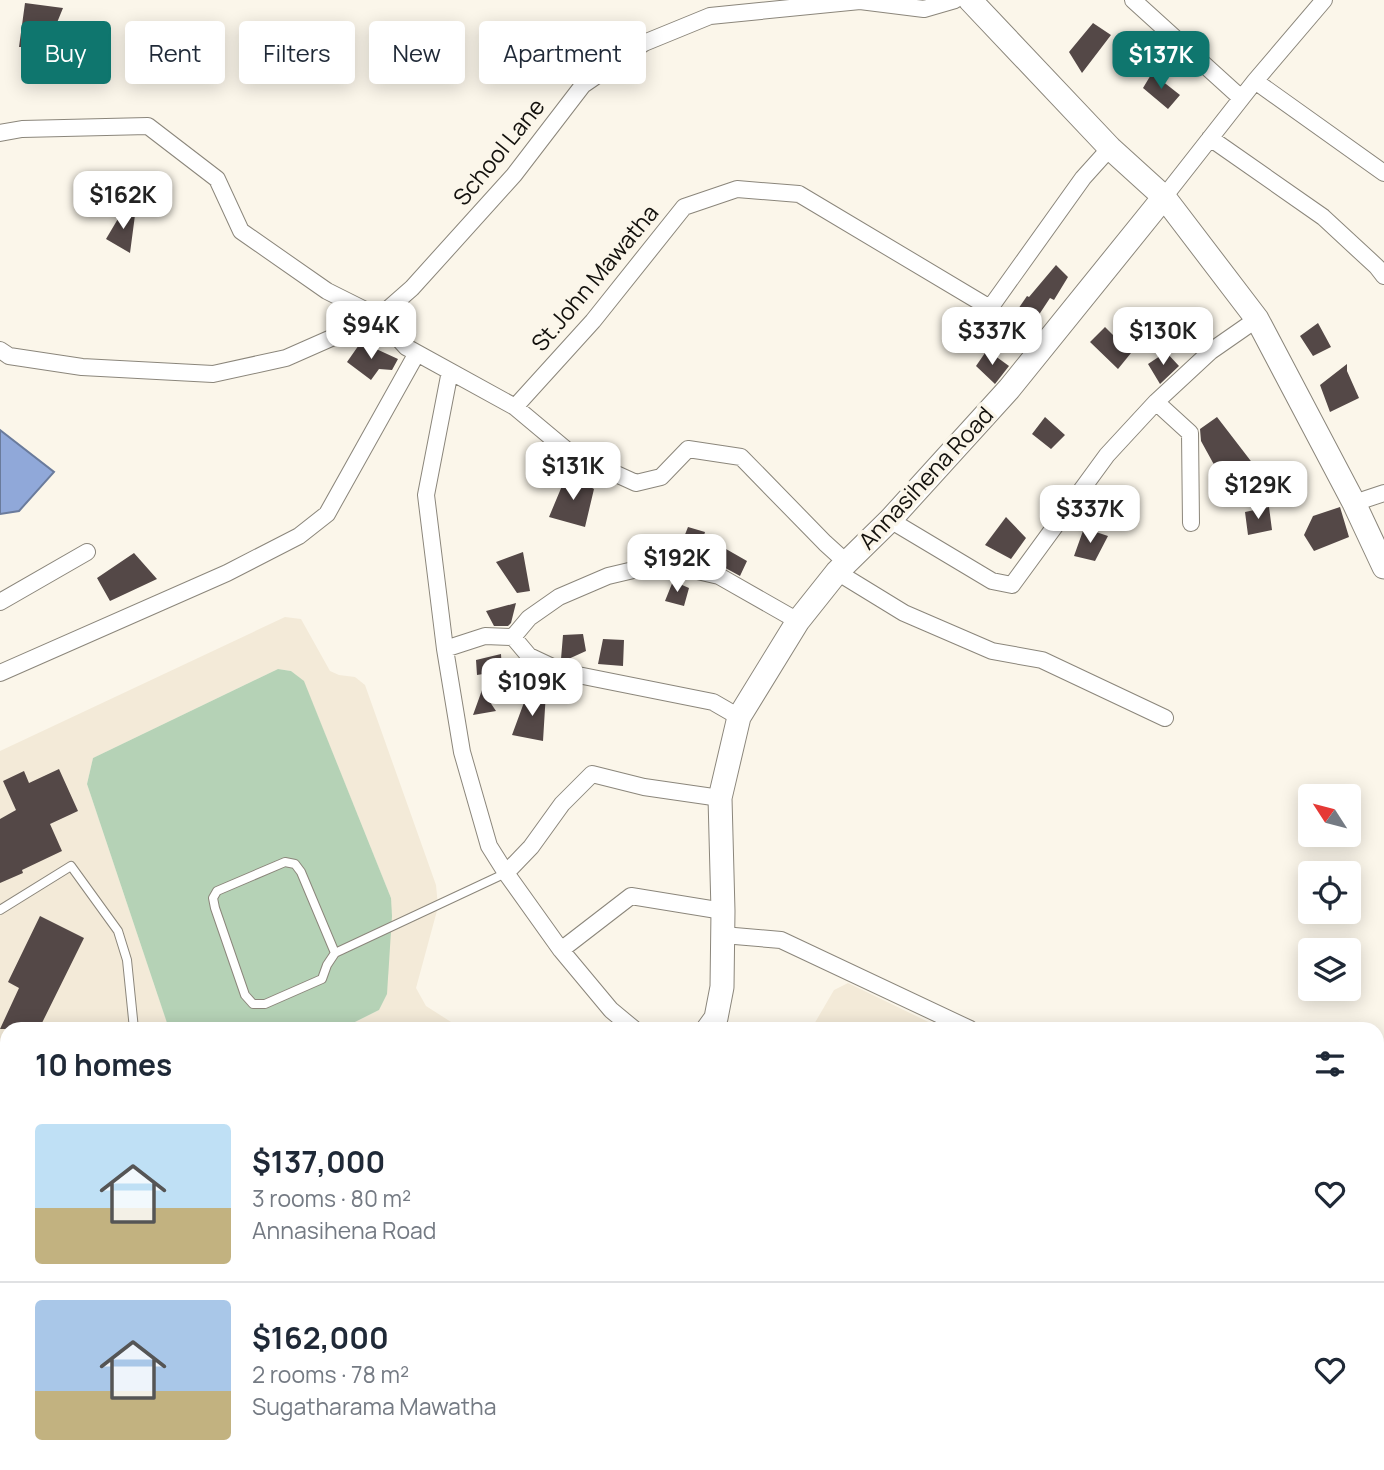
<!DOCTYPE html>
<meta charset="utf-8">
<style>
:root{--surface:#fff;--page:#f6f6f7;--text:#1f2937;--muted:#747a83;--line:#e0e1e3;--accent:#0f766e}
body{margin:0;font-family:Manrope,sans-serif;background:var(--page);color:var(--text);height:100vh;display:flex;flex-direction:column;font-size:26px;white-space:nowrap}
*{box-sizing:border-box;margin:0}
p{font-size:23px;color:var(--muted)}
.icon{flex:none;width:38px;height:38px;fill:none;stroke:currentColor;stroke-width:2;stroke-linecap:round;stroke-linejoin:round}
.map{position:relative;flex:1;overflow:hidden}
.sheet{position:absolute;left:0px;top:1022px;width:1384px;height:448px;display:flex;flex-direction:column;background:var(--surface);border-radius:21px 21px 0 0;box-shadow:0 4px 18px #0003}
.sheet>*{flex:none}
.guide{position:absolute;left:21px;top:21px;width:700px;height:63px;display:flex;gap:14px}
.needle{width:46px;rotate:306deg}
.fabs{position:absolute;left:1298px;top:784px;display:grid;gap:14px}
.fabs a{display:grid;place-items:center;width:63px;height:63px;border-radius:7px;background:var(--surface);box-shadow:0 4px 18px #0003;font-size:35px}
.price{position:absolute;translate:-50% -60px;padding:0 16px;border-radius:14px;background:#fff;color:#222;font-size:23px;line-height:46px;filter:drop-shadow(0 2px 4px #0008)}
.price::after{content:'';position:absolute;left:50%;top:42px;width:21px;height:16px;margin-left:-10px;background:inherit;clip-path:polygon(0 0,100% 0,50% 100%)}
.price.on{background:var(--accent);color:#fff}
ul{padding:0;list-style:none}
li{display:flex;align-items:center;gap:21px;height:175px;padding:0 35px}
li+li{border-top:2px solid var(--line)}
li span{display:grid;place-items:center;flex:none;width:196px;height:140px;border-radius:7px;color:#555}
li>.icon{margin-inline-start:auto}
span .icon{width:84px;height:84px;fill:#fffc;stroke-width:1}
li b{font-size:30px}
h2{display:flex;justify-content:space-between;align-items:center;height:84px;padding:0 35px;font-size:30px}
.pill{padding:0 24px;border-radius:7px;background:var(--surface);box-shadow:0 4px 18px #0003;font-size:24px;line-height:63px}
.pill.on{background:var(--accent);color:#fff}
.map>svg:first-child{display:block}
.built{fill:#f3ead8}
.green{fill:#b5d2b6}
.water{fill:#90a8d9;stroke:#6a7b9c;stroke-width:2}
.building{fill:#544847}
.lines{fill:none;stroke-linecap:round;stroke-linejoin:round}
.lane-casing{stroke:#8b867b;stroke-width:10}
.street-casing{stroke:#8b867b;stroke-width:18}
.secondary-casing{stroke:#8b867b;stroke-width:25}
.lane{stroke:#fff;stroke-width:8}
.street{stroke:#fff;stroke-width:16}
.secondary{stroke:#fff;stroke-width:23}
.labels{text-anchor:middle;stroke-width:7;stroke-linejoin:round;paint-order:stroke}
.street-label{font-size:23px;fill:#13110d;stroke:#fbf6ea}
</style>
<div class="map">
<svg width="1384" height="1470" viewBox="0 0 1384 1470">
<rect width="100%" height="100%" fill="#fbf6ea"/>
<path class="built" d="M285,617l16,2 29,52 9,4 16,2 10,8 71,200 2,22 -22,81 10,18 36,23h-121l38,-19 12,-112 -87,-216 -13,-11 -13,-2 -185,89 -6,26 82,245h-162v383l-7,-4v-657z
M848,983l95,46h-135l5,-3 21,-36z
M1377,1306l7,7v30l-7,13z
M31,1463h408l-5,7h-407z
M1176,1463h126l-6,7h-109z"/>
<path class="green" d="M278,669l13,2 13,10 87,217 1,18 -5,78 -8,16 -38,19h-172l-82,-245 6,-26z"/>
<path class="water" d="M0,430l54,42 -35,39 -19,3z"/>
<path class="building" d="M25,3l38,5 -9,22 -13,17h-22z
M1093,23l18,12 -29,38 -13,-21z
M1152,73l28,22 -12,14 -25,-21z
M125,207l10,8 -5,38 -24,-14z
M1056,265l12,12 -14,23 -4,-2 -29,44 -16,-14 22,-32 2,1z
M1318,323l13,24 -18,9 -13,-20z
M1105,327l26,26 -13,16 -28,-27z
M361,342l37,17 -6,11 -13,-1 -8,11 -24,-18z
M987,350l22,16 -14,18 -19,-18z
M1166,352l13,14 -19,18 -12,-20z
M1347,364v7l12,27 -29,14 -10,-27z
M1045,417l20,18 -14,14 -19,-15z
M1217,417l40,52 -34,12 -22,-40 -1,-12z
M567,474l27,15 -9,38 -36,-10z
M1269,507l3,23 -24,5 -3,-23z
M1340,507l9,30 -35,14 -10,-16 9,-19z
M1006,517l20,21 -15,21 -26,-14z
M688,527l17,5 -8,28 -19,-8z
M1084,528l24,8 -13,25 -21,-5z
M726,549l21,12 -7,15 -20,-11z
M523,552l7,39 -13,2 -21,-31z
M134,553l23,26 -47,22 -13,-23z
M673,581l16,7 -5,18 -19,-5z
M516,603l-5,20 -3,3h-14l-8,-15z
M583,634l3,17 -22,10 -3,-2 2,-24z
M603,639l21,1 -1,26 -25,-2z
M501,654l1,17 -25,4 -1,-15z
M482,690l14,21 -23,4z
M546,692l-3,49 -31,-6 14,-38z
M59,769l19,42 -28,13 12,27 -40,19 1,3 -23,10v-64l16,-9 -13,-29 21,-10 5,12z
M40,916l44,22 -45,91h-39l19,-41 -11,-6z"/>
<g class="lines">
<defs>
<path id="lane" d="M0,910l71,-44 47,65 9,29 7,69
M335,953l-34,-81 -6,-8 -10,-2 -68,29 -4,7 2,10 30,87 8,9h12l57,-25 5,-14 8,-12 171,-80"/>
<path id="street" d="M1133,0l108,98
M1255,81l129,92
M0,133l22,-4 126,-3 69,53 24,52 86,60 52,26 27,30 109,60 55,46 66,30 25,-6 27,-28 53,8 84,86 22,20
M1210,138l113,79 54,50 7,9
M1164,197l91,-116 69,-81
M0,350l9,6 73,11 131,7 73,-16 93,-41 33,-29 102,-113 69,-90 61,-42 66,-27 150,-15 64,8 31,-9
M450,371l-24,124 19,154 17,103 27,94 17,27 55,77 50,60 23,19
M1156,402l34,31 1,90
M515,407l78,-86 91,-114 53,-18 62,5 191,114 93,-130 27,-30
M1354,503l30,-10
M890,520l102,61 20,4 95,-130 49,-53 55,-51 46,-32
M837,572l67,41 88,38 50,9 123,58
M0,602l87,-50
M513,637l16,-19 30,-21 49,-21 55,-13 56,13 79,45
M445,649l40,-13 28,1 16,19 34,16 150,30 26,15
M0,673l227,-100 72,-37 28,-22 90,-161
M506,873l25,-26 31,-43 30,-30 52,13 76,11
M723,935l58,5 189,89
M561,950l70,-54 92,15
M0,1424l7,1
M423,1463l6,7
M818,1463l5,7
M19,1470l4,-7"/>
<path id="secondary" d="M970,0l140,148 54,49 93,122 97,184 30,64
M708,1029l8,-11 6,-31 1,-76 -3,-113 19,-81 59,-96 39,-49 53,-52 119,-131 155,-192
M361,1470l5,-7"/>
</defs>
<use href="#lane" class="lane-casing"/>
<use href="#street" class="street-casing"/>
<use href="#secondary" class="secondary-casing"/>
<use href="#lane" class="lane"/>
<use href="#street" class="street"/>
<use href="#secondary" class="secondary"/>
</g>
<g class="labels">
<g class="street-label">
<text transform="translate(499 152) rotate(-51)" y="8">School Lane</text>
<text transform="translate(595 278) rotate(-50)" y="8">St.John Mawatha</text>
<text transform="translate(926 478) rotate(-47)" y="8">Annasihena Road</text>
</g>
</g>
</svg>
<div class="fabs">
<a><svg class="needle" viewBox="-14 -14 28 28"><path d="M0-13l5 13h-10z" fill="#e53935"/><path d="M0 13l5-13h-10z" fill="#747a83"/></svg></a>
<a><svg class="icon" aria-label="locate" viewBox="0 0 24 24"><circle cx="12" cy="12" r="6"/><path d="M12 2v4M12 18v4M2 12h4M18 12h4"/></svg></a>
<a><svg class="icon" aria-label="layers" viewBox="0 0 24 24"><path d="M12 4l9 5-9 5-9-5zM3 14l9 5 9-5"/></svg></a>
</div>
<b class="price on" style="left:1161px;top:91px">$137K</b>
<b class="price" style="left:123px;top:231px">$162K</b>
<b class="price" style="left:371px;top:361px">$94K</b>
<b class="price" style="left:992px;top:367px">$337K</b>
<b class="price" style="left:1163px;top:367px">$130K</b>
<b class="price" style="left:573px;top:502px">$131K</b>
<b class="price" style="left:1258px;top:521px">$129K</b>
<b class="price" style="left:1090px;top:545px">$337K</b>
<b class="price" style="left:677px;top:594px">$192K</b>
<b class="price" style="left:532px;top:718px">$109K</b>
<div class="guide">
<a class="pill on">Buy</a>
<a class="pill">Rent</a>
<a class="pill">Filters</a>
<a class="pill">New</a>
<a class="pill">Apartment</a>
</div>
<section class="sheet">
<h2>10 homes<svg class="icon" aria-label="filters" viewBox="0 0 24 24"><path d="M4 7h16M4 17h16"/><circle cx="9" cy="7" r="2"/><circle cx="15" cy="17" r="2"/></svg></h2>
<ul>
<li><span style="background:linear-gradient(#bfe0f5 60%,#c2b280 0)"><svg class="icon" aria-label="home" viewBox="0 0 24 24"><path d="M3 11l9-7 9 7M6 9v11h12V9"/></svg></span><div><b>$137,000</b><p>3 rooms · 80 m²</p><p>Annasihena Road</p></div><svg class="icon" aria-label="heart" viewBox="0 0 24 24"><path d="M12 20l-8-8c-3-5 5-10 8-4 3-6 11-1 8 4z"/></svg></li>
<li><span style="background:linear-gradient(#a9c7e8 65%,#c2b280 0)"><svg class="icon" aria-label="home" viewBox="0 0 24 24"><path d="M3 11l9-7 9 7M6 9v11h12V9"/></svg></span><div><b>$162,000</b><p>2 rooms · 78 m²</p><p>Sugatharama Mawatha</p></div><svg class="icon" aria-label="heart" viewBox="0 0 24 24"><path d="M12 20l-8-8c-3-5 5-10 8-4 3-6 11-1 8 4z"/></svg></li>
</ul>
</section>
</div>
